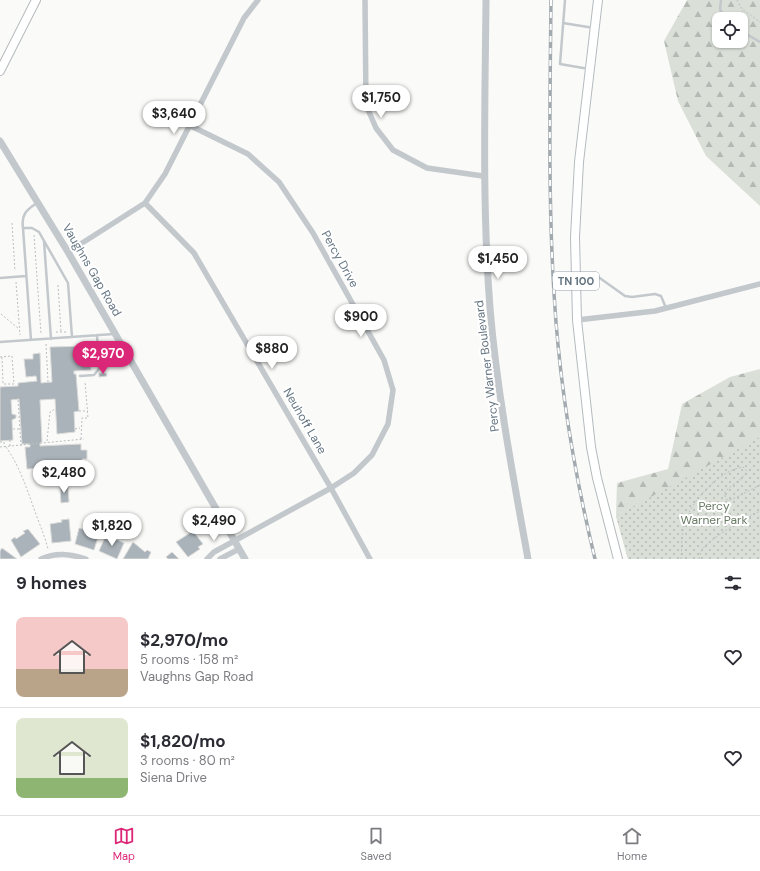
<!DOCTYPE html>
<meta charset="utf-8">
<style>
:root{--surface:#fff;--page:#f2f2f3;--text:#2b2b33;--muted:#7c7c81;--line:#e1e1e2;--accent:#db2777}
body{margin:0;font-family:"DM Sans",sans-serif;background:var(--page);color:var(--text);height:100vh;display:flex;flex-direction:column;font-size:15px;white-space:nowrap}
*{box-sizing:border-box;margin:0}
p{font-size:13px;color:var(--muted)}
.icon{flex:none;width:22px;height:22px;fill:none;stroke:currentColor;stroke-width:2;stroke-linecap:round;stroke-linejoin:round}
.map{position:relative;height:559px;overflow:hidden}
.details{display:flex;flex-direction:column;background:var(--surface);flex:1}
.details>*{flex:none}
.controls{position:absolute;left:712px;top:12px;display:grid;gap:8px}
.controls a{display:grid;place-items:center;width:36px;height:36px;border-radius:8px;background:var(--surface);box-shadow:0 1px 3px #0004;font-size:20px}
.price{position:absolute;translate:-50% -34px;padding:0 9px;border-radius:14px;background:#fff;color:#222;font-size:13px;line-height:26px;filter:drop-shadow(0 1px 2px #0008)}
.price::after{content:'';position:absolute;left:50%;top:24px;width:12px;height:9px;margin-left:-6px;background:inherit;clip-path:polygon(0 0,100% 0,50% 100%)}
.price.selected{background:var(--accent);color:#fff}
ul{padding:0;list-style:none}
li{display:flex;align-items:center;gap:12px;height:100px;padding:0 16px}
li+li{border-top:1px solid var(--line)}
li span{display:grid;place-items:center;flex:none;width:112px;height:80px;border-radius:8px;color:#555}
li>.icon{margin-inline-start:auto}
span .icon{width:48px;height:48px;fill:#fffc;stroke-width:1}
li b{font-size:17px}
h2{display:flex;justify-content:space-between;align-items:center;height:48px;padding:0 16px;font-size:17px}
.menu{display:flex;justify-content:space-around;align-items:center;height:56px;border-top:1px solid var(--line);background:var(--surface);font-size:11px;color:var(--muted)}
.menu a{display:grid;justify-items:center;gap:2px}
.menu .selected{color:var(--accent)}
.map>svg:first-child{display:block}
.forest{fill:url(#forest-firs);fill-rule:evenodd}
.park{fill:url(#park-dots)}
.building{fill:#aab3b9;stroke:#dcdcda}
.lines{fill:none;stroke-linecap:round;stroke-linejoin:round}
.primary-casing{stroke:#b5babe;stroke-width:10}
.path{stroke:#bbbfc2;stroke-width:1;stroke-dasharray:2 2;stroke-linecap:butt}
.service{stroke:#c3c8cc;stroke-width:2.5}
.minor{stroke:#c3c8cc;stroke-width:5.5}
.tertiary{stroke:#c3c8cc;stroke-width:7}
.primary{stroke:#fff;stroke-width:8}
.rail-casing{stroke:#a2aab0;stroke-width:3.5}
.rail{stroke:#fff;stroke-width:2;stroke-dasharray:6;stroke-linecap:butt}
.labels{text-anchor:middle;stroke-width:4;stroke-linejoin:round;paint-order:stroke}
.shield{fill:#fff;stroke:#939fa8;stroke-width:1}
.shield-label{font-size:11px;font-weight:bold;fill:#657683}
.street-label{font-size:12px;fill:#657683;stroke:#fff}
.park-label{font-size:12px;fill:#687a64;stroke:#fff}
</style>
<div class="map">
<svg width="760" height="559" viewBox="0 0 760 559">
<defs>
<pattern id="forest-firs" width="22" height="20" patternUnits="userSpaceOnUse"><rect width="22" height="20" fill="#dadfd7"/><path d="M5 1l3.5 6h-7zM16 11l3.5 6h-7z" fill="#b4b9b4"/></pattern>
<pattern id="park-dots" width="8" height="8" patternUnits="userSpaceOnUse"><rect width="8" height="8" fill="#dadfd7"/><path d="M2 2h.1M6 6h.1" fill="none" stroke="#b4b9b4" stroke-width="1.8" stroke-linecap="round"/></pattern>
</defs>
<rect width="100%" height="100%" fill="#fafaf8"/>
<path class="forest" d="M687,0h73v206l-54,-50 -28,-55 -14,-60zM719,19h22v22h-22z
M760,369v190h-132l-12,-43 1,-33 51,-14 14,-65 48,-27z"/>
<path class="park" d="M760,437v122h-132l-12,-43z"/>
<path class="building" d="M90,346l1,24 -17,1v3h2l3,37 -5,1 1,20 -18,2 -2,-35 -15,1 2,42 -2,1v3l41,-2v6h6v9h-5v7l-55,3 -2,-22h5v-3h-8l-3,-45 -8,1 1,14 4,1v3l-4,2 1,20 -13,1v-54l18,-1v-3l19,-2 -1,-5 -10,1 -2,-18h9v-5l7,-1 1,30 11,-1 -2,-35z
M99,373h7l1,3 -8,1z
M68,486l1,16 -8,1 -1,-16z
M69,519l2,22 -19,2 -2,-19 12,-2 -1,-2z
M79,528l20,6 -5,16 -19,-6z
M28,529l12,15 -19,13 -10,-17 4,-3 1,2 9,-6 -2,-2z
M193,531l10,13 -5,3 2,2 -12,8 -12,-15z
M106,535l18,8 -7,16 -18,-8z
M133,542l12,10 2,-2 4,2 -3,7h-25z
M2,548l15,11h-17v-8z
M172,552l7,7h-11l-2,-2z"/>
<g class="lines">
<defs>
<path id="primary" d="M598,0l-19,162 -4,75 2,83 14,127 6,31 21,81
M0,71l36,-71"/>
</defs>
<use href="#primary" class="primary-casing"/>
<path class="path" d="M737,0l5,9 18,13
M12,223l3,48
M34,235l7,99
M16,282l4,53
M58,285l3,47
M1,314l18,15
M56,332h11
M46,344l2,38
M0,357l12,-1 2,28h-11l-1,-27
M18,400l3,46
M79,411h9
M13,429h7
M75,429l5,-1
M81,439l1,-21h6l-3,-37
M10,440v6
M47,441l3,-29 5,-3
M0,442h4v5
M0,447l84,-8
M6,447c15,21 22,46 31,70 4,11 8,20 11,32
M681,559c1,-12 0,-25 4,-37 6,-21 35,-52 58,-55l4,4c-5,10 -17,13 -23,23l3,6 6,-1 27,-14
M699,559c1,-3 1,-7 3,-9 7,-12 45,-32 58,-39"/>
<path class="service" d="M565,0l-5,64 29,5
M721,0l-1,9 5,10
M563,23l31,5
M741,31l19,11
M23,228c-2,-13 3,-18 14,-25
M44,241l7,98
M578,273l19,3 28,20 7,1 23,-3 6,2 5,12
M0,278l26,-2
M31,340l-8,-112h9l7,4 29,51 4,54
M0,342l114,-8
M80,376l14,-1 5,-6 -2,-34"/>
<path class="minor" d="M365,0l1,105 10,23 17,22 34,18 56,8
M189,125l59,29 31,28 34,51 71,127 9,30 -5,34 -16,31 -18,18 -23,15 -117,64 -7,7
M145,203l49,50 137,235 39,71
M68,252l77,-49 20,-29 79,-156 14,-18
M577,320l78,-9 105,-27
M41,559c15,-7 29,-5 45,0
M220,559l19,-10"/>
<path class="tertiary" d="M486,0c-1,103 -4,205 4,308 7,84 23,168 38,251
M0,141l68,111 177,307"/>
<use href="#primary" class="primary"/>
<defs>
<path id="rail" d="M551,0c-1,98 -3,196 3,293 5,89 20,179 41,266"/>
</defs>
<use href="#rail" class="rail-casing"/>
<use href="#rail" class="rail"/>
</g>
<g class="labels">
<rect class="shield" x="553" y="272" width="46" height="18" rx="3"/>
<g class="shield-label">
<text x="576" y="285">TN 100</text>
</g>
<g class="street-label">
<text transform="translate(340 259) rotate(61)" y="4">Percy Drive</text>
<text transform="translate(92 270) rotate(60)" y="4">Vaughns Gap Road</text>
<text transform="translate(487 366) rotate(-97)" y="4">Percy Warner Boulevard</text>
<text transform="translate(305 421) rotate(60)" y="4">Neuhoff Lane</text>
</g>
<g class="park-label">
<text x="714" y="510">Percy<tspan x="714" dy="14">Warner Park</tspan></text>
</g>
</g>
</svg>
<div class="controls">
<a><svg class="icon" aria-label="locate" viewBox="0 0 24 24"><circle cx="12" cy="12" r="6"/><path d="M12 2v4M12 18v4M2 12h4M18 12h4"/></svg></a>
</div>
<b class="price" style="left:381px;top:119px">$1,750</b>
<b class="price" style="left:174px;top:135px">$3,640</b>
<b class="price" style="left:498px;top:280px">$1,450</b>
<b class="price" style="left:361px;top:338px">$900</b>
<b class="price" style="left:272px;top:370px">$880</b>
<b class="price selected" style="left:103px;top:375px">$2,970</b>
<b class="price" style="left:64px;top:494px">$2,480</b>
<b class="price" style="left:214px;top:542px">$2,490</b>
<b class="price" style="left:112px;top:547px">$1,820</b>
</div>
<section class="details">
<h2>9 homes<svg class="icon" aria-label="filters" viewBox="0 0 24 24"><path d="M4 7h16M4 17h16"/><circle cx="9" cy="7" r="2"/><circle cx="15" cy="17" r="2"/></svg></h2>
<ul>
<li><span style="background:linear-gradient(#f6c9c9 65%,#b9a48a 0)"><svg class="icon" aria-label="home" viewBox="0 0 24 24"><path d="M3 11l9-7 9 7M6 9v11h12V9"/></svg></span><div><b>$2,970/mo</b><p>5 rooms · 158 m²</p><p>Vaughns Gap Road</p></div><svg class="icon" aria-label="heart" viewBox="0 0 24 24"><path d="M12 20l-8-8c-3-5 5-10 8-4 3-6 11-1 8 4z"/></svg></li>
<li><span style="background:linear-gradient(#dfe7d0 75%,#8fb573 0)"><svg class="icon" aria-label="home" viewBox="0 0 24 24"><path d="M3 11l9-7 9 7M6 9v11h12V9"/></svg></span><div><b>$1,820/mo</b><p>3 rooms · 80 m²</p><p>Siena Drive</p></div><svg class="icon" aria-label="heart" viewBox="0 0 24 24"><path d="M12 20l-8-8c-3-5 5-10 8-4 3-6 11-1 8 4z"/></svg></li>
</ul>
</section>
<nav class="menu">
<a class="selected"><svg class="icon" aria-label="map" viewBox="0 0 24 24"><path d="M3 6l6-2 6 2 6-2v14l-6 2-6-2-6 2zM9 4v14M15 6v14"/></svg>Map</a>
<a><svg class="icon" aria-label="saved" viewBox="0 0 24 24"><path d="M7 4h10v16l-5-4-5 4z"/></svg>Saved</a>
<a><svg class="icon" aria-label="home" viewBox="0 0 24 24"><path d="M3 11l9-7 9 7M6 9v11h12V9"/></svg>Home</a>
</nav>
